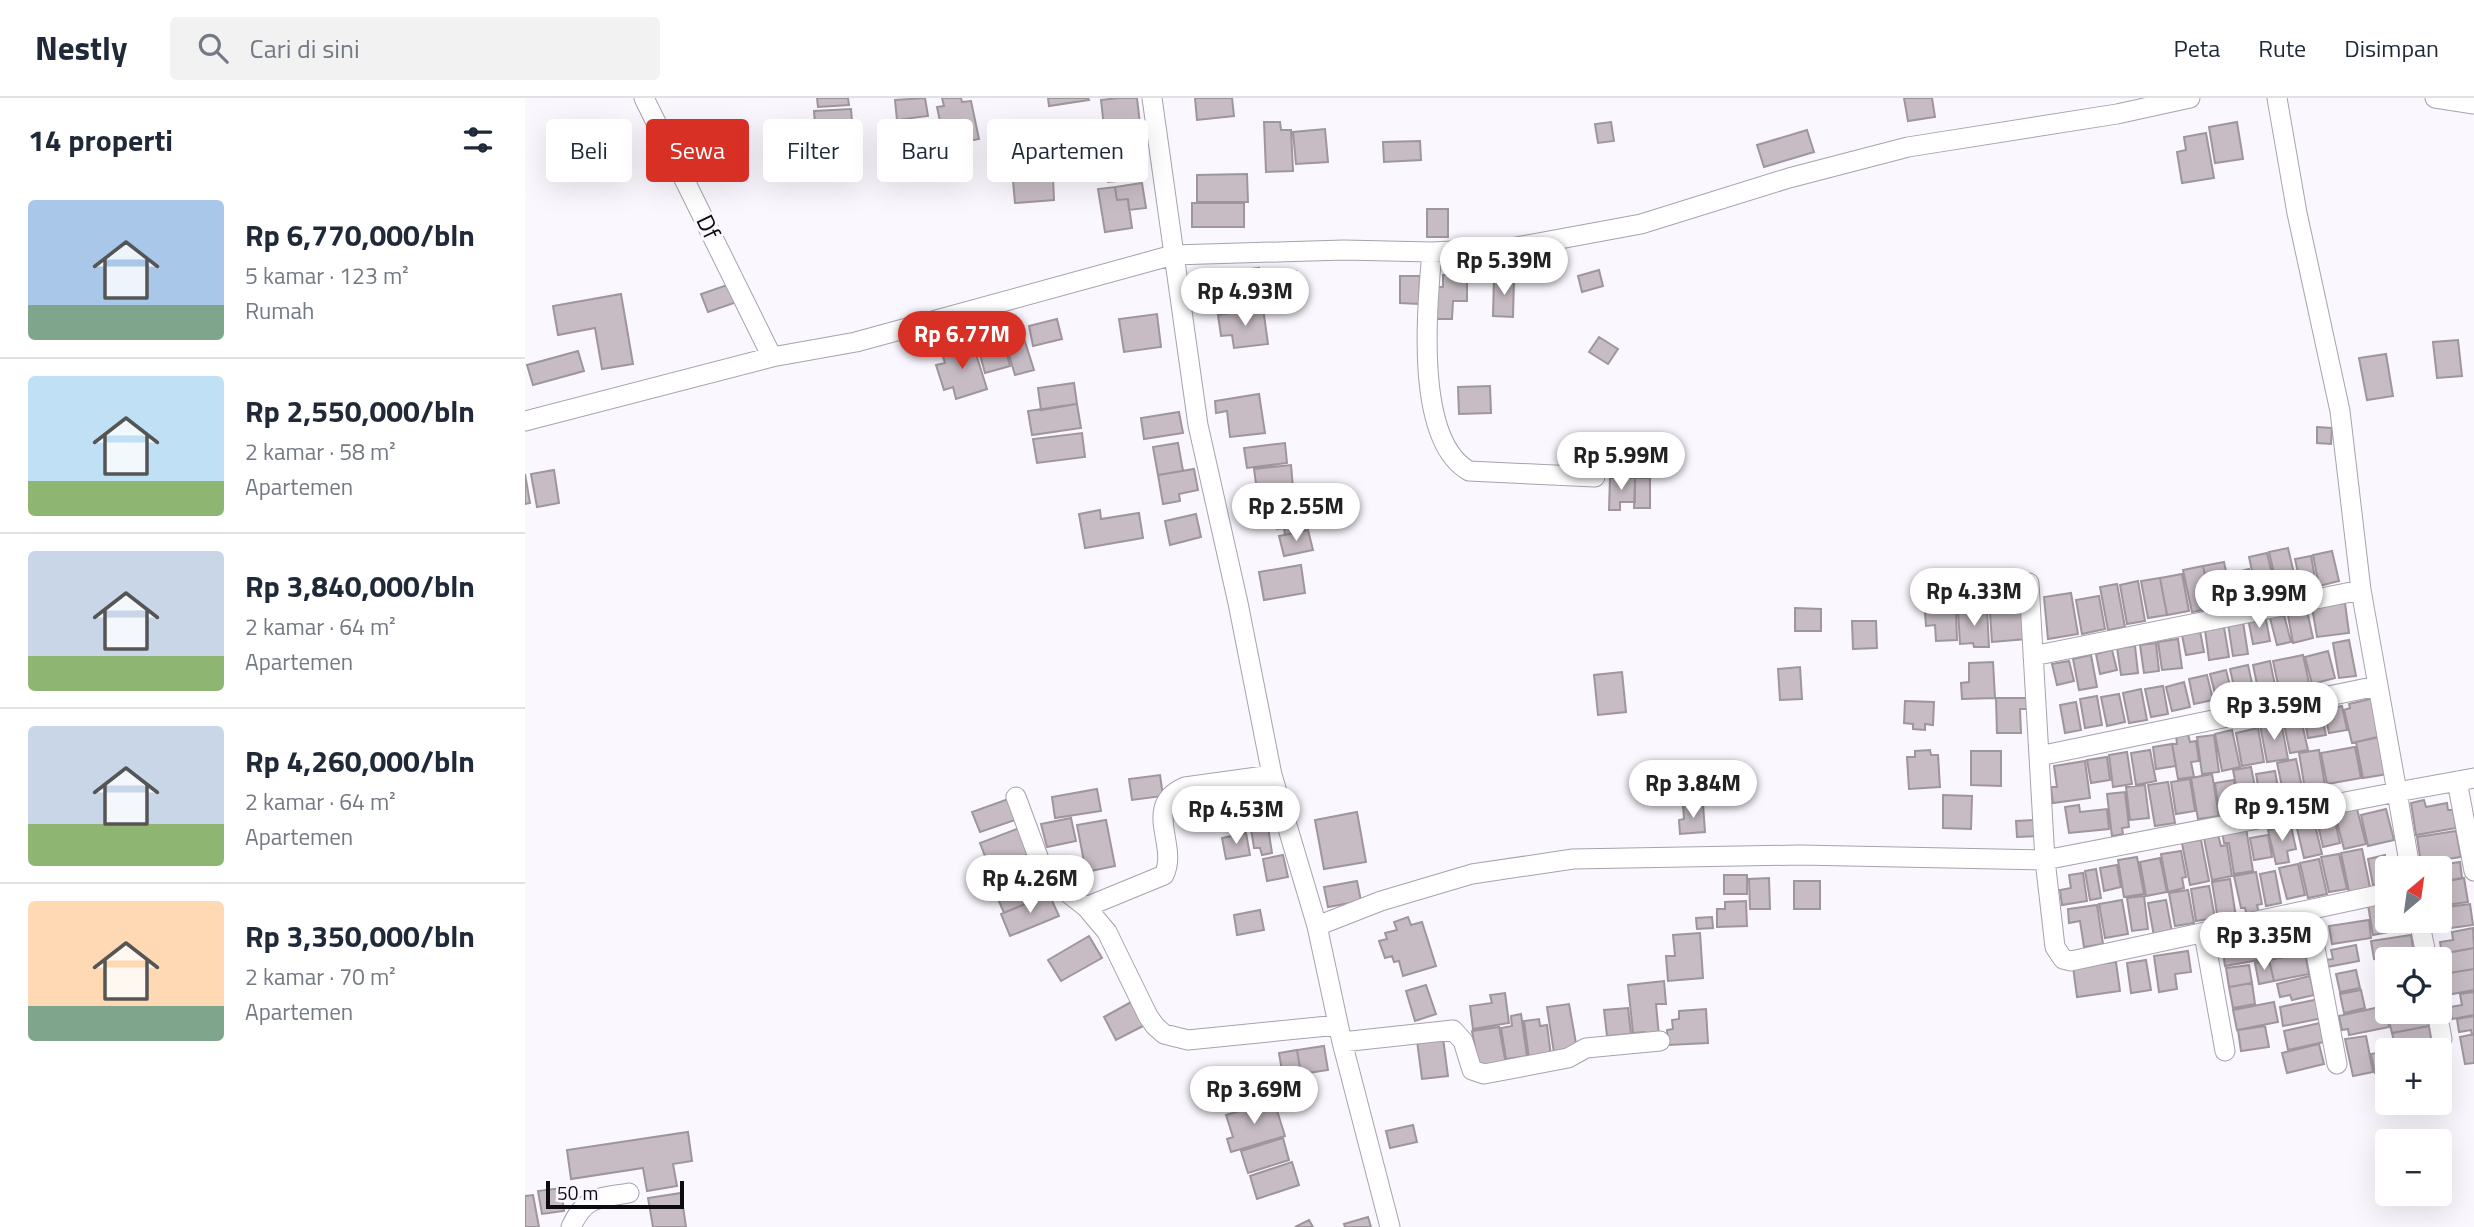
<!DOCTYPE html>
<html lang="id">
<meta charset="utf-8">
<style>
:root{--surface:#fff;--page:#f2f2f3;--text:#1f2937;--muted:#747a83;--line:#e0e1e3;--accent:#d93025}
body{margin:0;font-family:"Titillium Web",sans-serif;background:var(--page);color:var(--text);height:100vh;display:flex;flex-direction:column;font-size:26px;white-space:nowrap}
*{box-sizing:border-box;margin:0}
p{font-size:23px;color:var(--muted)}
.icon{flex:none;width:38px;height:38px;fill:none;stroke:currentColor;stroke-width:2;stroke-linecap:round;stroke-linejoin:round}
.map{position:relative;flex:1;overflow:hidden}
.panel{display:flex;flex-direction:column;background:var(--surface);width:525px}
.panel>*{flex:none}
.top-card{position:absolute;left:21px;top:21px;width:665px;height:63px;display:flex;gap:14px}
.needle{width:46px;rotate:29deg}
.controls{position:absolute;left:1850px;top:758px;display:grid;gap:14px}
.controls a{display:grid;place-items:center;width:77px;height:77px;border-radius:7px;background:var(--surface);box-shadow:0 7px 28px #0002;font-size:35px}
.scale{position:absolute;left:21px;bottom:18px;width:138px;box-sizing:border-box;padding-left:7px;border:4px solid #0d0b0f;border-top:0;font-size:19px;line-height:24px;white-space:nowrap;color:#0d0b0f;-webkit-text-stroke:5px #faf7fe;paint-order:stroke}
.price{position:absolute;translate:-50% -60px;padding:0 16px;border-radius:24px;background:#fff;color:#222;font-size:23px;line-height:46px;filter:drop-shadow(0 2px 4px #0008)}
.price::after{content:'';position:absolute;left:50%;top:42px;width:21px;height:16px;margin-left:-10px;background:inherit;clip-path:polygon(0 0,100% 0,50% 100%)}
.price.active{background:var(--accent);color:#fff}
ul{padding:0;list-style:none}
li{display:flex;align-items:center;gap:21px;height:175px;padding:0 28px}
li+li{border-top:2px solid var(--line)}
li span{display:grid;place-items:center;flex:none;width:196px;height:140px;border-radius:7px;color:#555}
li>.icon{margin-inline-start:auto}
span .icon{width:84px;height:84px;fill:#fffc;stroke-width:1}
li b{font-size:30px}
h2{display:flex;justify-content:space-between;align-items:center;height:84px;padding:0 28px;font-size:30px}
.chip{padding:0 24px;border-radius:7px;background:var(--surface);box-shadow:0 7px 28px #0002;font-size:24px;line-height:63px}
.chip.active{background:var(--accent);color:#fff}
header{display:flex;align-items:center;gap:42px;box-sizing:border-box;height:98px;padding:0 35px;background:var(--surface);border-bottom:2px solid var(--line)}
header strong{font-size:33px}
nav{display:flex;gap:38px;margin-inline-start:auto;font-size:24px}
.search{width:490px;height:63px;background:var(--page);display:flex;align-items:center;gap:18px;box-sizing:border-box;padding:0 24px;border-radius:7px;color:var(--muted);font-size:26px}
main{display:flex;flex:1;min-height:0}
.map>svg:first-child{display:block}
.building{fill:#c7bcc4;stroke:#9f959c;stroke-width:2}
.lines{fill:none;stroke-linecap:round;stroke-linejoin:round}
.minor-casing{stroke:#a7a2ad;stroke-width:21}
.minor{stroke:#fff;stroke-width:19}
.labels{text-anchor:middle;stroke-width:6;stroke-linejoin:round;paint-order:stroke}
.street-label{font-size:24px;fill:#0d0b0f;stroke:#faf7fe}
</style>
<header>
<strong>Nestly</strong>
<div class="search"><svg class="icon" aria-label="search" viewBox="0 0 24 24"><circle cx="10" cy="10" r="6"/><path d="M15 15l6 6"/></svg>Cari di sini</div>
<nav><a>Peta</a><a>Rute</a><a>Disimpan</a></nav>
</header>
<main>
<section class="panel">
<h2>14 properti<svg class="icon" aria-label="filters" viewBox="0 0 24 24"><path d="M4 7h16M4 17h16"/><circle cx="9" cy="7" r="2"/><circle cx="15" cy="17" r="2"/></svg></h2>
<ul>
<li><span style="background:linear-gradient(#a9c7e8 75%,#7fa58c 0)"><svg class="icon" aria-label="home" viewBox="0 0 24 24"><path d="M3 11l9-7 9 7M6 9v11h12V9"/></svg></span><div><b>Rp 6,770,000/bln</b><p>5 kamar · 123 m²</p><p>Rumah</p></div></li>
<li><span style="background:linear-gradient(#bfe0f5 75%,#8fb573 0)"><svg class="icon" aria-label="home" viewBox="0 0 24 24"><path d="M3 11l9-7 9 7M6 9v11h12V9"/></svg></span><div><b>Rp 2,550,000/bln</b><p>2 kamar · 58 m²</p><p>Apartemen</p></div></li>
<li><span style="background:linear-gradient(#c9d6e8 75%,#8fb573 0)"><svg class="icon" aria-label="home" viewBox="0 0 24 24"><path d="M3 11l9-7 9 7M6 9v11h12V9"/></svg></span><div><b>Rp 3,840,000/bln</b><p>2 kamar · 64 m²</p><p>Apartemen</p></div></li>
<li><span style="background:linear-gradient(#c9d6e8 70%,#8fb573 0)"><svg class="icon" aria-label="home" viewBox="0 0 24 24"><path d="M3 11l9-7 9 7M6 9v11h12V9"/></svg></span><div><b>Rp 4,260,000/bln</b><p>2 kamar · 64 m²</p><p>Apartemen</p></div></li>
<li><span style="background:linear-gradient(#ffd9b3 75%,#7fa58c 0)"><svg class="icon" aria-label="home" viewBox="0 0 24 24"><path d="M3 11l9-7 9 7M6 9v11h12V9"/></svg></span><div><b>Rp 3,350,000/bln</b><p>2 kamar · 70 m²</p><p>Apartemen</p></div></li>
</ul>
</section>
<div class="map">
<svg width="1949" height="1129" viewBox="0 0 1949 1129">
<rect width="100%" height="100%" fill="#faf7fe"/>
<path class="building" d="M292,0h31l1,7 -31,2z
M400,0l3,18 -31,4 -2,-20z
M417,0h19l1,4 9,-1 8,38 -34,6 -8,-38 7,-1z
M523,0h40l1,2 -40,6z
M594,0h18l4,35 -36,3 -4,-36z
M670,0h37l2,18 -37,4z
M1379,0h28l3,19 -27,4z
M326,11l2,26 -37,2 -2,-26z
M566,24l5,47 -47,5 -3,-29 14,-1 -1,-11 9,-1 -1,-7z
M739,24h16l1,8h10l2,41 -27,1z
M1086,24l3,19 -16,2 -3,-19z
M1712,24l6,37 -28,4 -6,-36z
M800,31l3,33 -32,2 -3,-32z
M1282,32l7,22 -50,15 -7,-22z
M1681,35l8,45 -32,5 -5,-31 9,-2 -2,-13z
M617,38l4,42 -38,4 -4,-43z
M895,43l1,19 -37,2 -1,-20z
M333,44l1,22 -41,2 -1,-22z
M402,51l2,19 -20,2 -2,-19z
M722,76l1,28h-51v-27z
M528,80l1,22 -39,3 -2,-22z
M617,85l4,25 -17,2 -1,-11 -11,1 -2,-13z
M590,89l2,13 11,-1 4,29 -27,4 -7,-43z
M667,105h52v24h-52z
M902,111h21v28h-21z
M734,170l4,30 -21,3 -4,-30z
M1074,172l4,16 -21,6 -4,-16z
M771,173l2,26 -22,1 -1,-26z
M918,177h24v26h-14l-1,18h-19l1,-32h9z
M875,178h20l-1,28 -19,-1z
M969,179h20l-1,40 -20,-1z
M205,186l7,18 -29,10 -7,-18z
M712,186l5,19 -20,5 -4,-20z
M96,196l12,70 -31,5 -7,-41 -37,7 -5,-29z
M738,210l5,36 -34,4 -2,-13 -11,1 -3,-21z
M632,216l4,33 -37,5 -5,-33z
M532,221l5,20 -29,7 -4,-20z
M496,231l13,41 -19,5 -12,-40z
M477,239l8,29 -25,7 -8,-29z
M1074,239l19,12 -10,15 -19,-12z
M1933,242l4,36 -25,2 -4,-36z
M447,243l15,48 -31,10 -3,-12 -9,3 -8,-25 9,-2 -4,-12z
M53,253l6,20 -51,14 -6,-20z
M1861,256l7,42 -26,4 -8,-42z
M549,285l3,21 -36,6 -3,-22z
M965,288l1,27 -32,1 -1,-27z
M734,296l6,39 -35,4 -3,-26 -11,2 -1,-12z
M552,306l4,24 -49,7 -4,-24z
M654,314l4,21 -39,6 -3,-21z
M1792,329l15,1 -1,16 -14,-1z
M557,335l3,24 -48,6 -4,-24z
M653,345l5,28 -25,4 -5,-28z
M760,345l2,20 -40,5 -3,-20z
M1084,359l36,1v19l-36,-1z
M766,367l2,23 -36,3 -3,-22z
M669,371l4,21 -19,4 1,7 -17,3 -5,-29z
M29,372l5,33 -22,4 -6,-33z
M0,376l5,29 -5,1z
M1085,380h25v24h-15v8h-11z
M1110,380h15v30h-16z
M776,398l7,34 -23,5 -1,-7 -7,1 -6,-27z
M575,412l1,9 38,-6 4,25 -58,10 -6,-34z
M671,416l5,23 -31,8 -5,-24z
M783,432l5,20 -29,6 -5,-20z
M1763,450l8,34 -6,2 3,12 -13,3 -11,-47z
M1807,453l7,30 -20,5 -6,-31z
M1742,455l10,41 -19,4 -9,-41z
M1786,458l5,28 -15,3 -6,-28z
M1699,464l9,42 -21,4 -9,-42z
M776,467l4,28 -41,7 -5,-28z
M1678,468l9,42 -20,4 -9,-42z
M1724,471l7,30 -19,4 -7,-29z
M1657,476l7,37 -22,4 -7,-37z
M1635,480l7,37 -19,3 -7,-37z
M1498,482l4,59 -35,3 -4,-59z
M1613,483l7,40 -18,3 -7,-39z
M1592,486l8,43 -17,3 -8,-43z
M1546,495l7,41 -30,5 -4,-42z
M1574,498l6,33 -23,5 -6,-34z
M1820,505l4,30 -32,4 -5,-30z
M1781,508l7,32 -20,5 -6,-33z
M1270,510l26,1v22h-26z
M1462,511l2,38h-15l-1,-4 -13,1 -2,-33z
M1431,513l1,29 -21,1 -1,-16 -9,1 -1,-14z
M1758,513l8,31 -14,3 -8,-31z
M1740,517l5,26 -17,3 -5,-26z
M1327,523h24l1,27 -24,1z
M1718,524l5,32 -15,2 -5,-32z
M1699,529l5,30 -20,3 -4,-30z
M1675,533l4,21 -18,3 -4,-20z
M1653,541l4,29 -20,2 -4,-28z
M1824,542l7,36 -17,2 -6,-35z
M1631,545l3,28 -15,2 -4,-28z
M1610,548l3,27 -17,2 -4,-27z
M1587,552l5,20 -17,4 -4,-20z
M1803,553l7,27 -23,6 -7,-27z
M1566,557l6,32 -18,3 -6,-31z
M1778,557l6,28 -30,6 -6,-28z
M1544,563l5,20 -17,4 -5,-21z
M1745,563l6,29 -17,4 -6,-29z
M1468,564l2,36 -33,1 -1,-16 8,-1v-19z
M1723,567l7,32 -18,3 -7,-31z
M1275,569l2,32 -22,1 -2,-31z
M1701,572l7,28 -16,3 -7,-27z
M1097,574l4,40 -28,3 -4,-40z
M1682,577l6,25 -19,4 -5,-25z
M1659,584l6,25 -18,4 -6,-24z
M1638,588l5,28 -17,3 -6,-28z
M1616,591l6,31 -18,3 -6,-30z
M1594,596l6,28 -18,4 -6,-29z
M1572,598l5,29 -17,3 -5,-29z
M1471,600h35v11h-11l1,24h-24z
M1849,600l8,38 -30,7 -8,-33 6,-2 -1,-4z
M1380,603l29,1 -1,23 -8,-1v6l-12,-1v-5l-9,-1z
M1551,604l5,28 -16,3 -5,-28z
M1817,608l5,24 -18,3 -5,-23z
M1796,615l5,22 -18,3 -4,-22z
M1775,617l8,35 -18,3 -7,-34z
M1756,623l7,38 -21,3 -7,-37z
M1733,630l6,34 -22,4 -6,-33z
M1707,632l8,37 -18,4 -7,-37z
M1663,636l2,8 6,-1 3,20 -8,1 3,15 -16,2 -6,-35h5l-1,-9z
M1689,637l5,37 -17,2 -5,-37z
M1855,639l8,37 -25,4 -7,-36z
M1647,646l4,22 -20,3 -3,-22z
M1830,649l6,31 -34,6 -6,-31z
M1405,652l1,5h7l2,32 -31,2 -2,-32h8v-6z
M1625,652l6,31 -20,4 -5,-32z
M1794,652l6,36 -10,1 1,8 -10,1 -7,-43z
M1446,653h30v35l-30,-1z
M1602,654l5,32 -19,3 -4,-32z
M1582,659l3,23 -19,3 -4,-23z
M1771,661l8,38 -19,4 -8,-38z
M1560,663l5,37 -37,5 -2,-16h6l-3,-21z
M1726,669l8,40 -18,3 -8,-40z
M1750,673l4,23 -19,3 -4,-23z
M1168,676l2,15 -27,3 -1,-15z
M1687,676l7,42 -21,3 -7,-41z
M635,677l3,21 -31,4 -3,-21z
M1665,681l5,32 -19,3 -5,-32z
M1709,682l5,31 -15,2 -1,-9 -5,1 -3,-22z
M1643,684l7,41 -20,3 -7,-41z
M734,687l3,20 -12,2 -3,-20z
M1620,687l4,33 -19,2 -4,-33z
M572,691l4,22 -46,7 -3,-21z
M720,692l2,13 -21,3 -2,-13z
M1600,694l4,35 -7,1 1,6 -11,2 -5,-42z
M1418,697l29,1 -1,33 -28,-1z
M486,700l7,21 -38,13 -8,-20z
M1899,702l2,7 21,-4 1,7h5l3,18 -40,7 -5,-32z
M1178,706l2,28 -25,2 -1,-14 5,-1 -1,-14z
M1554,707l1,7 27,-3 2,20 -40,4 -4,-26z
M1831,707l10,39 -22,5 -10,-39z
M1861,711l8,31 -26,6 -7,-31z
M832,714l9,50 -42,7 -9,-49z
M1804,715l3,9 3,-1 5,22 -17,4 -7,-31z
M1785,719l3,9 2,-1 7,29 -18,4 -9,-38z
M546,720l5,23 -29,6 -6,-23z
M581,722l9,46 -29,6 -9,-47z
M1511,722l1,16 -20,1 -1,-16z
M1766,728l5,23 -9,2 2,11 -13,2 -8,-34z
M497,729l10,26 -42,16 -10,-26z
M743,729l4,26 -10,2 -2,-7h-6l-3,-19z
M1721,730l7,43 -19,3 -5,-31h-5l-2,-12z
M1931,733l5,26 -40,6 -4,-26z
M721,735l4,22 -24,4 -4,-21z
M1693,737l3,11 6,-1 5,31 -20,4 -8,-42z
M1743,737l4,22 -18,3 -4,-22z
M1676,742l8,41 -19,4 -8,-42z
M1837,751l9,43 -21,4 -9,-43z
M1656,753l5,26 -4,1 2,10 -16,4 -7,-38z
M1814,756l8,35 -18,3 -8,-35z
M758,757l5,22 -21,4 -4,-22z
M1860,757l2,27 -14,3 -5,-26z
M1612,759l7,37 -20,3 -6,-37z
M1635,760l7,34 -21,4 -6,-34z
M1794,761l8,35 -19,4 -8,-35z
M486,763l7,20 -21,8 -7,-20z
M1935,764l2,16 -23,4v-17z
M1773,766l7,31 -18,4 -8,-31z
M1592,767l4,22 -17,4 -4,-23z
M1571,771l5,29 -11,2 -5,-29z
M1750,773l6,32 -15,3 -6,-32z
M1731,774l6,32 -5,1 2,9 -12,2 -2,-8h-4l-7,-32z
M515,775l9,21 -45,19 -9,-21z
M1558,775l4,28 -25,4 -2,-15 11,-2 -2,-13z
M1199,777h23v19h-23z
M1244,780l1,31h-20l-1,-30z
M1939,780l4,24 -29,4v-18l5,-1 -1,-5z
M1705,781l6,38 -18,3 -6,-38z
M832,783l4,20 -33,6 -4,-20z
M1269,783h26v28h-26z
M1684,788l6,32 -19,3 -5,-32z
M1663,792l6,33 -19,3 -6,-33z
M524,796l10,22 -49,20 -9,-22z
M1619,798l4,33 -16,2 -5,-33z
M1597,802l6,34 -23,4 -6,-34z
M1641,802l6,32 -18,4 -6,-33z
M1221,803l1,25 -30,1v-18h8v-7z
M1862,804v18h21l1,8 -36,7 -5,-30z
M1945,806l3,21 -37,5 -1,-10h4v-12z
M1572,807l6,39 -19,3 -4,-26 -11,2 -1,-14z
M735,812l4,20 -27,5 -3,-20z
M883,819l3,8 11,-3 14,44 -33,10 -4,-15 -5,1 -2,-6 -7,2 -6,-17 8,-2 -2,-6 12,-3 -3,-8z
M1187,819l1,11 -16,1 -1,-11z
M1844,822l2,18 -39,6 -3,-18z
M1948,830l1,20 -32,6 -2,-12 13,-2 -1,-8z
M1735,832l5,29 -40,7 -3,-21 -7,1 -2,-8z
M1778,832l4,20 -36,7 -4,-20z
M1175,835l3,45 -35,3 -2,-25h9l-2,-21z
M1886,837l3,18 -40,6 -3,-18z
M564,838l13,22 -41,23 -13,-21z
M1831,847l3,16 -32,6 -2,-7 8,-1 -2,-9z
M1949,850v21l-31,5 -4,-20z
M1663,853l3,21 -16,2 2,15 -18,3 -5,-36z
M1780,855l4,21 -35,7 -5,-21z
M1621,862l5,30 -20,3 -4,-30z
M1744,862l5,21 -15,3 -4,-21z
M1591,864l4,29 -43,6 -4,-30z
M1724,867l3,18 -23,4 -3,-19z
M1949,871v21l-27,5 -4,-21z
M1831,872l4,18 -20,4 -4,-18z
M1785,878l4,19 -22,5 -2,-5 -10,2 -3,-13z
M1139,883l2,23h-10l3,32 -14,1v-5l-12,1 -5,-48z
M1727,885l3,21 -22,4 -4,-21z
M901,887l10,29 -21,7 -9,-30z
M1862,887v24l-5,-23z
M1836,892l4,18 -21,5 -4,-19z
M1949,894v23l-22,4 -2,-12 12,-2 -2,-11z
M980,895l4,30 -36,6 -3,-23 22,-3 -2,-8z
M1794,901l4,19 -40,8 -3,-19z
M608,903l12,24 -29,15 -12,-23z
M1749,904l4,20 -41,8 -4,-20z
M1044,906l8,45 -23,4 -7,-46z
M1859,908l5,21 -40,8 -1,-6 -6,1 -3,-14z
M1103,910l3,26 -24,2 -3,-26z
M1181,911l2,34 -40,2 -1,-15 6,-1 -1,-9 7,-1v-8z
M1862,914h39l3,14 -37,7z
M996,916l6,42 -21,3 -5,-31 11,-2 -1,-10z
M1949,918v18l-2,1 -1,-5 -12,2 -2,-13z
M1014,921l1,7 7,-1 4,31 -22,3 -5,-38z
M1795,925l4,19 -36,8 -4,-19z
M1740,928l4,21 -28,4 -3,-21z
M1904,928l3,18 -36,6 -4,-17z
M974,929l7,37 -27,5 -7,-38z
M1949,936v29l-9,1 -5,-27z
M1841,938l7,36 -20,4 -8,-37z
M918,940l5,38 -26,3 -5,-38z
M1794,946l5,20 -37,9 -5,-20z
M799,948l4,24 -27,4 -4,-24z
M772,952l3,18 -18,3 -3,-18z
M1862,953v25h-1l-1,-6 -10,3 -4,-19z
M749,1003l11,35 -54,16 -4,-13 6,-2 -7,-22z
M888,1027l4,17 -27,6 -4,-17z
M163,1034l4,29 -19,3 4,22 -30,5 -4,-23 -72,11 -4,-29z
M758,1040l6,22 -41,13 -7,-22z
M767,1064l7,23 -42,14 -7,-23z
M36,1090l3,23 -22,3 -4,-23z
M156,1095l5,34h-33l-5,-29z
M8,1097l6,32h-14v-31z
M843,1119l3,10h-26l-1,-3z
M784,1122l4,7h-18z"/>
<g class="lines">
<defs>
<path id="minor" d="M119,0l128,259
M627,0l46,327 40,178 34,172 45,151 25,116 48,185
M1910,0l39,6
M907,154c-5,53 -18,188 37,219l126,6
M0,323l247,-64 84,-15 317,-87 171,-5 88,2 79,-4 130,-24 148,-46 119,-31 209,-33 73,-16
M1504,485l16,277 10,87 8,12 8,2 316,-68
M1508,558l328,-66
M1514,658l338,-70
M1932,683l17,90
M491,699l24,65 14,20 32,25 21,25 41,84 7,10 9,8 24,6 150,-15
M1885,770l-13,-76 77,-14
M561,809l78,-32c15,-30 -23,-69 21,-88l87,-12
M1783,813l29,153
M1894,822l8,39
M792,828l64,-25 91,-27 101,-15 227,-4 245,5 352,-68 -36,-202 -21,-179 -43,-198 -20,-115
M1679,836l21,117
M1912,914l5,27
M817,944l111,-12 10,11 9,29 12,4 84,-16 18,-10 74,-7
M46,1129c14,-31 28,-29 58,-34"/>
</defs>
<use href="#minor" class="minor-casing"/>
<use href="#minor" class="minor"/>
</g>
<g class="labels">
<g class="street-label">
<text transform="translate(183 129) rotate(64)" y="8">Df</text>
</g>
</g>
</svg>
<div class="controls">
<a><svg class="needle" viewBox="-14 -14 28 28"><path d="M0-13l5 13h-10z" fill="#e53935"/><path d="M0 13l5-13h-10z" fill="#747a83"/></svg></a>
<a><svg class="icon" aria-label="locate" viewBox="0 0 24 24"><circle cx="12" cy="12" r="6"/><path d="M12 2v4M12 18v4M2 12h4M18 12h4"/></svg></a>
<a>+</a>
<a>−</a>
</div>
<div class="scale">50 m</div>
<b class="price" style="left:979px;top:199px">Rp 5.39M</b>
<b class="price" style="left:720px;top:230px">Rp 4.93M</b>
<b class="price active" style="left:437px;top:273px">Rp 6.77M</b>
<b class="price" style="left:1096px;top:394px">Rp 5.99M</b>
<b class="price" style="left:771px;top:445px">Rp 2.55M</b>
<b class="price" style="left:1449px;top:530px">Rp 4.33M</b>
<b class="price" style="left:1734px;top:532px">Rp 3.99M</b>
<b class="price" style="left:1749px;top:644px">Rp 3.59M</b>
<b class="price" style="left:1168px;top:722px">Rp 3.84M</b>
<b class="price" style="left:1757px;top:745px">Rp 9.15M</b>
<b class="price" style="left:711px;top:748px">Rp 4.53M</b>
<b class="price" style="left:505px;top:817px">Rp 4.26M</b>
<b class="price" style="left:1739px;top:874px">Rp 3.35M</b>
<b class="price" style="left:729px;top:1028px">Rp 3.69M</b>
<div class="top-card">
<a class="chip">Beli</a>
<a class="chip active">Sewa</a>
<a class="chip">Filter</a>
<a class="chip">Baru</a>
<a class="chip">Apartemen</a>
</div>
</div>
</main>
